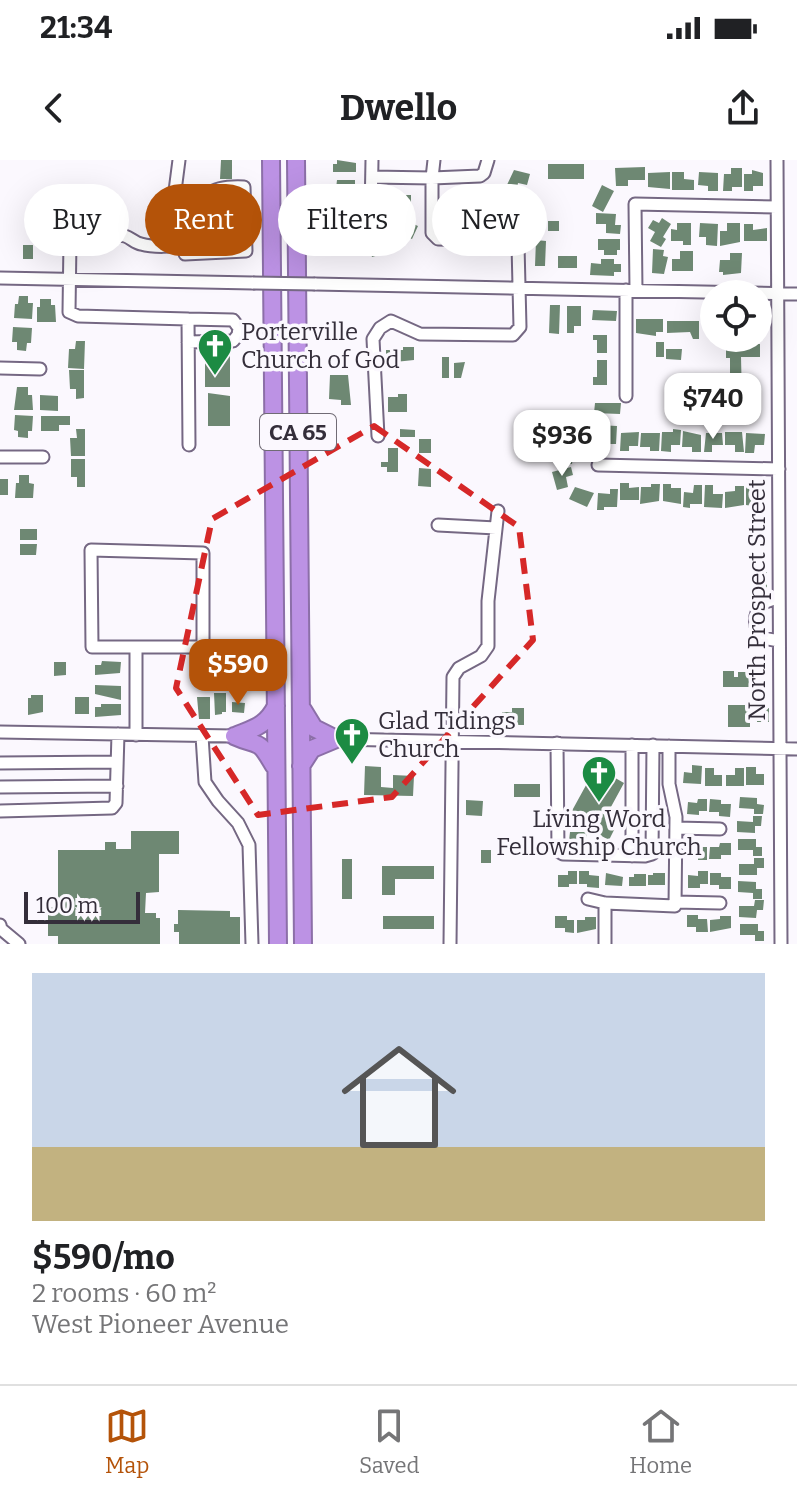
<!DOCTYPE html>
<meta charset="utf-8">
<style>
:root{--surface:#fff;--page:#f2f2f2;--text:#202124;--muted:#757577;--line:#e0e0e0;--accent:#b45309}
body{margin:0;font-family:Bitter,serif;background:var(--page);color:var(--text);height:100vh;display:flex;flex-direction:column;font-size:30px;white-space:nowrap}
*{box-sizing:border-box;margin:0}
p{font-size:26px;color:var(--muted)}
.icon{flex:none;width:44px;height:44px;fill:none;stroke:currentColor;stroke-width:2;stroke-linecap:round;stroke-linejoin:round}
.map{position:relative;height:784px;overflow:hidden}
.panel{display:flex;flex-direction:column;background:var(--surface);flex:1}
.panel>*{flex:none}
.top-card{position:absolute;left:24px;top:24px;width:750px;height:72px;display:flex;gap:16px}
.tools{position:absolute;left:700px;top:120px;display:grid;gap:16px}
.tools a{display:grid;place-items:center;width:72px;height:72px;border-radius:50%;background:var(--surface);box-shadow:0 8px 32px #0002;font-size:40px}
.scale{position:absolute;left:24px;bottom:20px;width:116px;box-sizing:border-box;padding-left:8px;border:4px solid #342e3a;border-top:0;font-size:22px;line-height:28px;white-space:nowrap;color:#342e3a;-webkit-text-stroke:6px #fbf8fe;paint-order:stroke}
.price{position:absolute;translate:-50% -68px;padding:0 18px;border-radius:16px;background:#fff;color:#222;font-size:26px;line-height:52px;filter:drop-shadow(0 2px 4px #0008)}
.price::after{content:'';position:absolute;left:50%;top:48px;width:24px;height:18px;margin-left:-12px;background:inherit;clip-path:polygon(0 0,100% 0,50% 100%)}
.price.selected{background:var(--accent);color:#fff}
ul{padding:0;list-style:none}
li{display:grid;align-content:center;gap:16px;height:424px;padding:0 32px}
li span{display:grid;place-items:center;height:248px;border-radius:0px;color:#555}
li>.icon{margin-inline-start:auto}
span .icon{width:144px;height:144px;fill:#fffc;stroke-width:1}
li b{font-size:34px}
.tag{padding:0 28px;border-radius:36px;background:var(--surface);box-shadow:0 8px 32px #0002;font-size:28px;line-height:72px}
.tag.selected{background:var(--accent);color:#fff}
.status{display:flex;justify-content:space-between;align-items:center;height:56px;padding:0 40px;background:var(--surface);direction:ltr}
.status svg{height:22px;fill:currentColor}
header{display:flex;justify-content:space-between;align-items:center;height:104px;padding:0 32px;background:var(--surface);font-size:36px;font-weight:700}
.tabs{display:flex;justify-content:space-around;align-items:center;height:112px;border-top:2px solid var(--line);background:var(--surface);font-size:22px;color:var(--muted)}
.tabs a{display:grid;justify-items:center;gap:4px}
.tabs .selected{color:var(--accent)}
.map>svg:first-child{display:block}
.building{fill:#6e8873}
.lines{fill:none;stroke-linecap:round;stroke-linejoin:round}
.minor-tunnel{stroke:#d3d0d7;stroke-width:11;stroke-dasharray:11 5.5;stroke-linecap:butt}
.minor-casing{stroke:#756883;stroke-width:15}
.highway-casing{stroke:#8c6fa8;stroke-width:20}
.minor{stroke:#fff;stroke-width:11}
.highway{stroke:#bc92e4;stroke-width:16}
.minor-bridge-casing{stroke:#756883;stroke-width:15;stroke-linecap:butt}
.minor-bridge{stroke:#fff;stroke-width:11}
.marked{fill:none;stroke:#d62828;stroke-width:6;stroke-dasharray:16 10;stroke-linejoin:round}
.labels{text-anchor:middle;stroke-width:7;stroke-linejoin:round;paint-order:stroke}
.shield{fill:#fbf8fe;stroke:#706b75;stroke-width:2}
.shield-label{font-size:22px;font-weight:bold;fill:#342e3a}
.poi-label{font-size:24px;fill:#342e3a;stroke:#fbf8fe;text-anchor:start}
.street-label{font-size:24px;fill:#342e3a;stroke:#fbf8fe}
</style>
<div class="status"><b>21:34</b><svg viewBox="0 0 49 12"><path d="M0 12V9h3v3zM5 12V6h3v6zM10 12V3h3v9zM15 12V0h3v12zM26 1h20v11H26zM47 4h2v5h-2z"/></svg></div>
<header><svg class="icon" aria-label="back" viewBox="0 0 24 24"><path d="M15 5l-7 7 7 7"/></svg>Dwello<svg class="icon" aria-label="share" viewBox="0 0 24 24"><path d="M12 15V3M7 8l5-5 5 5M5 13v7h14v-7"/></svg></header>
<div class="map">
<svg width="797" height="784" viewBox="0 0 797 784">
<rect width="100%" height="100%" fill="#fbf8fe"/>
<path class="building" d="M221,0h11v19h-12z
M337,0l19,3v9h-23v-8h4z
M548,4h36v15h-36z
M645,7v13h-17v6h-12l-1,-18z
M731,8h11v19h-10v4h-9l1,-17h7z
M514,10l16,4 -3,11 -9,-2 -1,6 -11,-2z
M752,10l11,3v13h-10v5h-9v-17h8z
M670,12v17l-22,-2v-14z
M672,12h12v7l10,1v10h-22z
M699,12l19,1v18h-10v-5l-10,-1z
M337,20h18v9l-8,-1v11l-15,-1v-9h4z
M602,25l12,6 -11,21 -11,-6z
M504,28l15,22 -11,8 -7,-12 -5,3 -8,-11z
M396,35h15v14h-20v-8h5z
M459,36v9h6v5h-5v13h-12l-1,-26z
M67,38h7v6l4,1 -1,16h-11z
M467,39h8v7h10v13h-15z
M331,41h11l3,17h-18v-13h4z
M596,53l20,1 -1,11h6l-1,9 -14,-1v-9h-10z
M394,56l24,10 -6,13 -18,-8 3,-5 -6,-3z
M662,58l9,6 -8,13 3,2 -5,8 -11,-6 5,-9 -7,-4 5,-8 6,3z
M548,61h11v10h-11z
M56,63v10h-9v5h-9l-1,-14z
M677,63h14v22h-8v-4h-12v-12l6,1z
M700,63l18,1 -1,22 -11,-1v-8h-7z
M727,63h13v19l-20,4v-15h7z
M744,64h9v6l14,-2v13h-23z
M349,67l5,6 -4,3 5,5 -14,13 -10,-11z
M242,71v14l-43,2 1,-15z
M379,74l6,19 -13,4 -4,-14 5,-2 -1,-5z
M598,79h22v11h-3v5h-13v-5h-6z
M536,80l10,1 -1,25h-10z
M23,85h10v14h-10z
M653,89l11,1 -1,6 5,1 -4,17 -12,-1z
M680,91h13v20h-21v-12h8z
M730,93h12l-1,20 -18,2v-3h-4l1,-12h10z
M558,96h19v12h-19z
M601,99h13v5h7v8h-7v4l-24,-1 1,-12 10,1z
M19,136h9v7h5l-1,16 -18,-1 1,-14h3z
M40,139h11v6h4l1,17h-19v-15h3z
M550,145h10l-1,29 -10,-1z
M567,146h14v20h-7v7h-7z
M593,150l24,1 -1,10 -24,-1z
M636,159h27v13h-7v4l-20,-3z
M667,161h32v18h-6l-3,-7 -23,1z
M13,167l19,1 -1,15h-4l-1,8 -9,-1v-8h-5z
M593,175h14v18h-10v-13h-4z
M732,178h20l1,6h7v13h-19l1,41h-12v-40h-4v-14h6z
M76,181h9l-1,28 -16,-1 1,-19h6z
M656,182h8v15h-8z
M403,187h11v13l-19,2v-2h-9v-10h17z
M666,189h16l-1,11 -15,-1z
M205,195h25v32h-25z
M442,197h7v21h-7z
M597,200h10v25h-14v-8h4z
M465,202l-4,16h-7v-15z
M69,210h15v28l-8,1v-10h-6z
M330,215h18l3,30h-10v-5l-12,-1z
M17,227h11v8h4l1,15h-19z
M208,233l22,3v30h-22z
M398,234h9v18h-19v-15h10z
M40,235l18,1v15l-18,-1z
M595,243h26l-1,11 -26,-1z
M15,255l18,1 -1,15h-4v7l-10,-1v-6l-4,-1z
M41,256h29v9h-11v6h-18z
M585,264l9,14 -8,4 -2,-3 -9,5 -6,-11z
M597,265l20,1 -1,18h-8v-5l-11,-1z
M76,269h9v27h-14l-1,-18h7z
M400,269l15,1v7h-15z
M673,269l8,1 -1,15h-9v7l-10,-1 1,-19h11z
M683,271l18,4v17h-9v-5h-10z
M639,272l-1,14h-9v5h-9l1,-18z
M725,272h17l2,20h-9v-7h-10z
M641,273h19l-1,18h-9v-4h-10z
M706,273h16l1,12h-11v7h-8z
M746,273l19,1 -1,11h-9l-1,8h-9z
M419,279h12v14h-12z
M555,283l12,2 -1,10 7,1 -1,8 -19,-2z
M388,288h10v24h-11v-5h-6v-5h7z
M71,299h14v28h-8v-10h-6z
M571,307l2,8 -7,2 2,10 -11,3 -5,-18z
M419,308l12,1v18l-13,-1z
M19,315h10v8l5,1 -1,14h-18l1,-15h3z
M0,319h8v16h-8z
M620,323h9v5l10,-1v13h-19z
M651,324h9l-1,17 -19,3 1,-17h10z
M663,324h8v4h10v16l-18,-3z
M694,325h8v19h-12v4l-7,-1 1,-15 9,1z
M705,325h8v9h10l-1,14 -18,-1z
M735,326h9v19l-19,3v-16l10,-1z
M746,326h10v7h9v15l-19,-3z
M575,327l19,6 -7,14 -18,-8z
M610,329h8l-1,18h-13v3h-7l1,-17 12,1z
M20,369h17v11h-17z
M20,384h17l-1,11h-16z
M753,412h14v16h-14z
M102,501l19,1 -1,11 -25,2v-10h6z
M54,502h12v13l-12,1z
M723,511h11v6h4v-5h16v15h-31z
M95,525l26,1v14l-26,-6z
M214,533h12v19h-4v2l-7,1z
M31,535h12v17l-15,3v-17h3z
M75,537h14v17h-14z
M197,537h13v22h-11z
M232,542l13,1 -1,10 -12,-1z
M101,544h20v11l-26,2v-10h6z
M728,545h22v22h-22z
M512,548h12v17h-12v-4l-10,-1v-8h10z
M757,548h12v14h-12z
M692,605l10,1 -1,18 -18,-1 1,-11 8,1z
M365,606l16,1v20l12,1v-13l21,1 -1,20 -49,-1z
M596,607l28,16 -18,33 12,6 -9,18 -41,-22z
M746,607h10v7h8v11h-18z
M705,608h9v7h8v11h-17z
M735,608h9v18h-18v-11h9z
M514,624h26v13h-26z
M740,637l17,1v6l7,1 -1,9h-9v-5l-15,-1z
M698,639h9v12h-8v4l-12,-1 1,-12 9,1z
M710,639l11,1v4h10l-1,13 -11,-1v-4h-10z
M466,640l17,1 -1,15 -16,-1z
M753,656h9l-1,10h-6v7l-18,-1v-11l16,1z
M131,671h48v23h-20v38l-13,1 -1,20h11v5h4v26h-102v-8h-10v-29l10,1v-58h47v-8h11v7h15z
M570,672h17l-1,10 -17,-1z
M738,679h18v8h6v9h-9v-6h-15z
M688,683h12l-1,4h8v13h-9v-5h-10z
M720,683h11v12h-10v4h-12l1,-12h9z
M481,690h10v13h-10z
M754,698h10v10h-7v7h-18v-11h15z
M342,699h10v40h-10z
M382,706h52v13h-39v16h-13z
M568,711h9v13h-8v3h-11v-12h10z
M579,711h10v4l10,1v12l-12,-1v-3h-8z
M698,711h10v13h-8v4h-12v-13l10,1z
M606,713l17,4 -1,9 -17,-1z
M653,713h12v12h-17v-10h5z
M710,713h11v4h10v12h-12v-4h-9z
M634,714h12v12h-17v-9h5z
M738,721l18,1v7h6v10h-9v-6l-15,-1z
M755,740h9l-1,10h-6l-1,8 -17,-1v-11h15z
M178,750l52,1v6h10v27h-61v-12h-5v-8h4z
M687,755h11v4h9l1,13h-12v-5h-9z
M383,756h51v13h-51z
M555,756h12v4h7v13l-9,-1v-4h-10z
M720,756h11v12l-21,4v-12l10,-1z
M585,757h11v12l-19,4v-13h8z
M740,764h18v7h6v10h-9v-6h-15z"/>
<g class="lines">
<path class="minor-tunnel" d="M226,70l1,16
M213,72l1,15"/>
<defs>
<path id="minor" d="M777,0l4,784
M372,17l60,1 2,-18
M224,28l2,42
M212,32l1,40
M371,54l1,-54
M184,82l1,12 61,-3 -2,-64c-63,-3 -29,35 -60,55 -9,6 -32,5 -43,2 -6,-1 -10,-6 -16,-8 -16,-3 -34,-2 -50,-3l-5,8 -1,71 9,4 110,3 1,126
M168,85l11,-85
M0,118l253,5
M315,124l482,10
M626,130v106
M636,130l-1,-86 142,3
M188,159l45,1 6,8 -1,7 -5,6 -45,1
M0,208l40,1
M378,276l-5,-97 7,-11 11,-7 29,13 93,1 7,-8 -2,-82 -10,-4 -70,-2 -6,-6v-55l48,-2 4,-3 4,-13
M0,297h43
M598,305l181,4
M438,365l58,3
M91,390l112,3v94h-111z
M779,437l-16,6c-10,11 -10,25 0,35l16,3
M136,487v88
M0,572l234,4
M202,576l3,46 13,19 20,22 11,22 3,99
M336,579l461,10
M557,583l1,108 5,3 82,2 7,-2 1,-109
M0,603l117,-1
M0,627l117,-1
M0,651l112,-3 4,-5 2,-69
M676,668l44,1
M632,696v-111
M588,739l17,4 70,3 1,-89 -7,-33v-38
M675,742l45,1
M0,765l1,4 18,15
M450,784l3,-267 6,-9 22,-12 7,-10v-45l10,-90
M605,784v-41"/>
<path id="highway" d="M271,0l7,784
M296,0l7,784
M303,550l11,18 22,11
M234,576c27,12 23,1 40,30
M235,576c19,-8 31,-10 41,-30
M301,606l11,-17 24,-10"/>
</defs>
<use href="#minor" class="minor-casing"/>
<use href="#highway" class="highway-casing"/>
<use href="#minor" class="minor"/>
<use href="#highway" class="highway"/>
<defs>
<path id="minor-bridge" d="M253,123l62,1"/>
</defs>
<use href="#minor-bridge" class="minor-bridge-casing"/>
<use href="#minor-bridge" class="minor-bridge"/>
</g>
<path class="marked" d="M374,266l145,101 14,113 -141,157 -134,18 -82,-127 36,-169z"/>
<defs>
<symbol id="church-pin" viewBox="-11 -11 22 30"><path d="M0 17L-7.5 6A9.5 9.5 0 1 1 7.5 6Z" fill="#1c8b43" stroke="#fbf8fe"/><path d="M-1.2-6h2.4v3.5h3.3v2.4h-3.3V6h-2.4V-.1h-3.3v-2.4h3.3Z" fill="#fff"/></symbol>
</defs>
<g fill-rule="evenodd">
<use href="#church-pin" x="195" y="166" width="40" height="54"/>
<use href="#church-pin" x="332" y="555" width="40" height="54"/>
<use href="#church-pin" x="579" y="593" width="40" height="54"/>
</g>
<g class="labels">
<rect class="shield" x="260" y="254" width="76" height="36" rx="6"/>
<g class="shield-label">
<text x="298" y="280">CA 65</text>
</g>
<g class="poi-label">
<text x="241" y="180">Porterville<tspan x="241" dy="28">Church of God</tspan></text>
<text x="378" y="569">Glad Tidings<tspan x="378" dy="28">Church</tspan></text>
<text x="599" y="667" text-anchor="middle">Living Word<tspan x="599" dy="28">Fellowship Church</tspan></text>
</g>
<g class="street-label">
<text transform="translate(757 440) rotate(-90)" y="8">North Prospect Street</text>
</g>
</g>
</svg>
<div class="tools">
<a><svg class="icon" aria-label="locate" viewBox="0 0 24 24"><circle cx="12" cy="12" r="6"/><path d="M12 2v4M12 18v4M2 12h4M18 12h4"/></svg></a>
</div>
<div class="scale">100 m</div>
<b class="price" style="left:713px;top:281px">$740</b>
<b class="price" style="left:562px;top:318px">$936</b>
<b class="price selected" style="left:238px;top:547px">$590</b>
<div class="top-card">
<a class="tag">Buy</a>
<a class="tag selected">Rent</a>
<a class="tag">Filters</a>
<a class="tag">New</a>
</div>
</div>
<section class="panel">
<ul>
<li><span style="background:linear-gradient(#c9d6e8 70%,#c2b280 0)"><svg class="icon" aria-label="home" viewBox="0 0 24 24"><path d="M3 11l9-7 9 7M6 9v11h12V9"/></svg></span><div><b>$590/mo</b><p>2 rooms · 60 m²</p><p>West Pioneer Avenue</p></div></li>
</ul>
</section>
<nav class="tabs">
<a class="selected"><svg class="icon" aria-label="map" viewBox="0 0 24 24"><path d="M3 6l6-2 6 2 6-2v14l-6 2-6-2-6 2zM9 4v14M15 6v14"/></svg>Map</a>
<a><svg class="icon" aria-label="saved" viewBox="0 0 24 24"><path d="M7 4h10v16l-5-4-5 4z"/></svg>Saved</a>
<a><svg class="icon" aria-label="home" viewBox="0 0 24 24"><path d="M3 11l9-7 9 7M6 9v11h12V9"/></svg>Home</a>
</nav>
